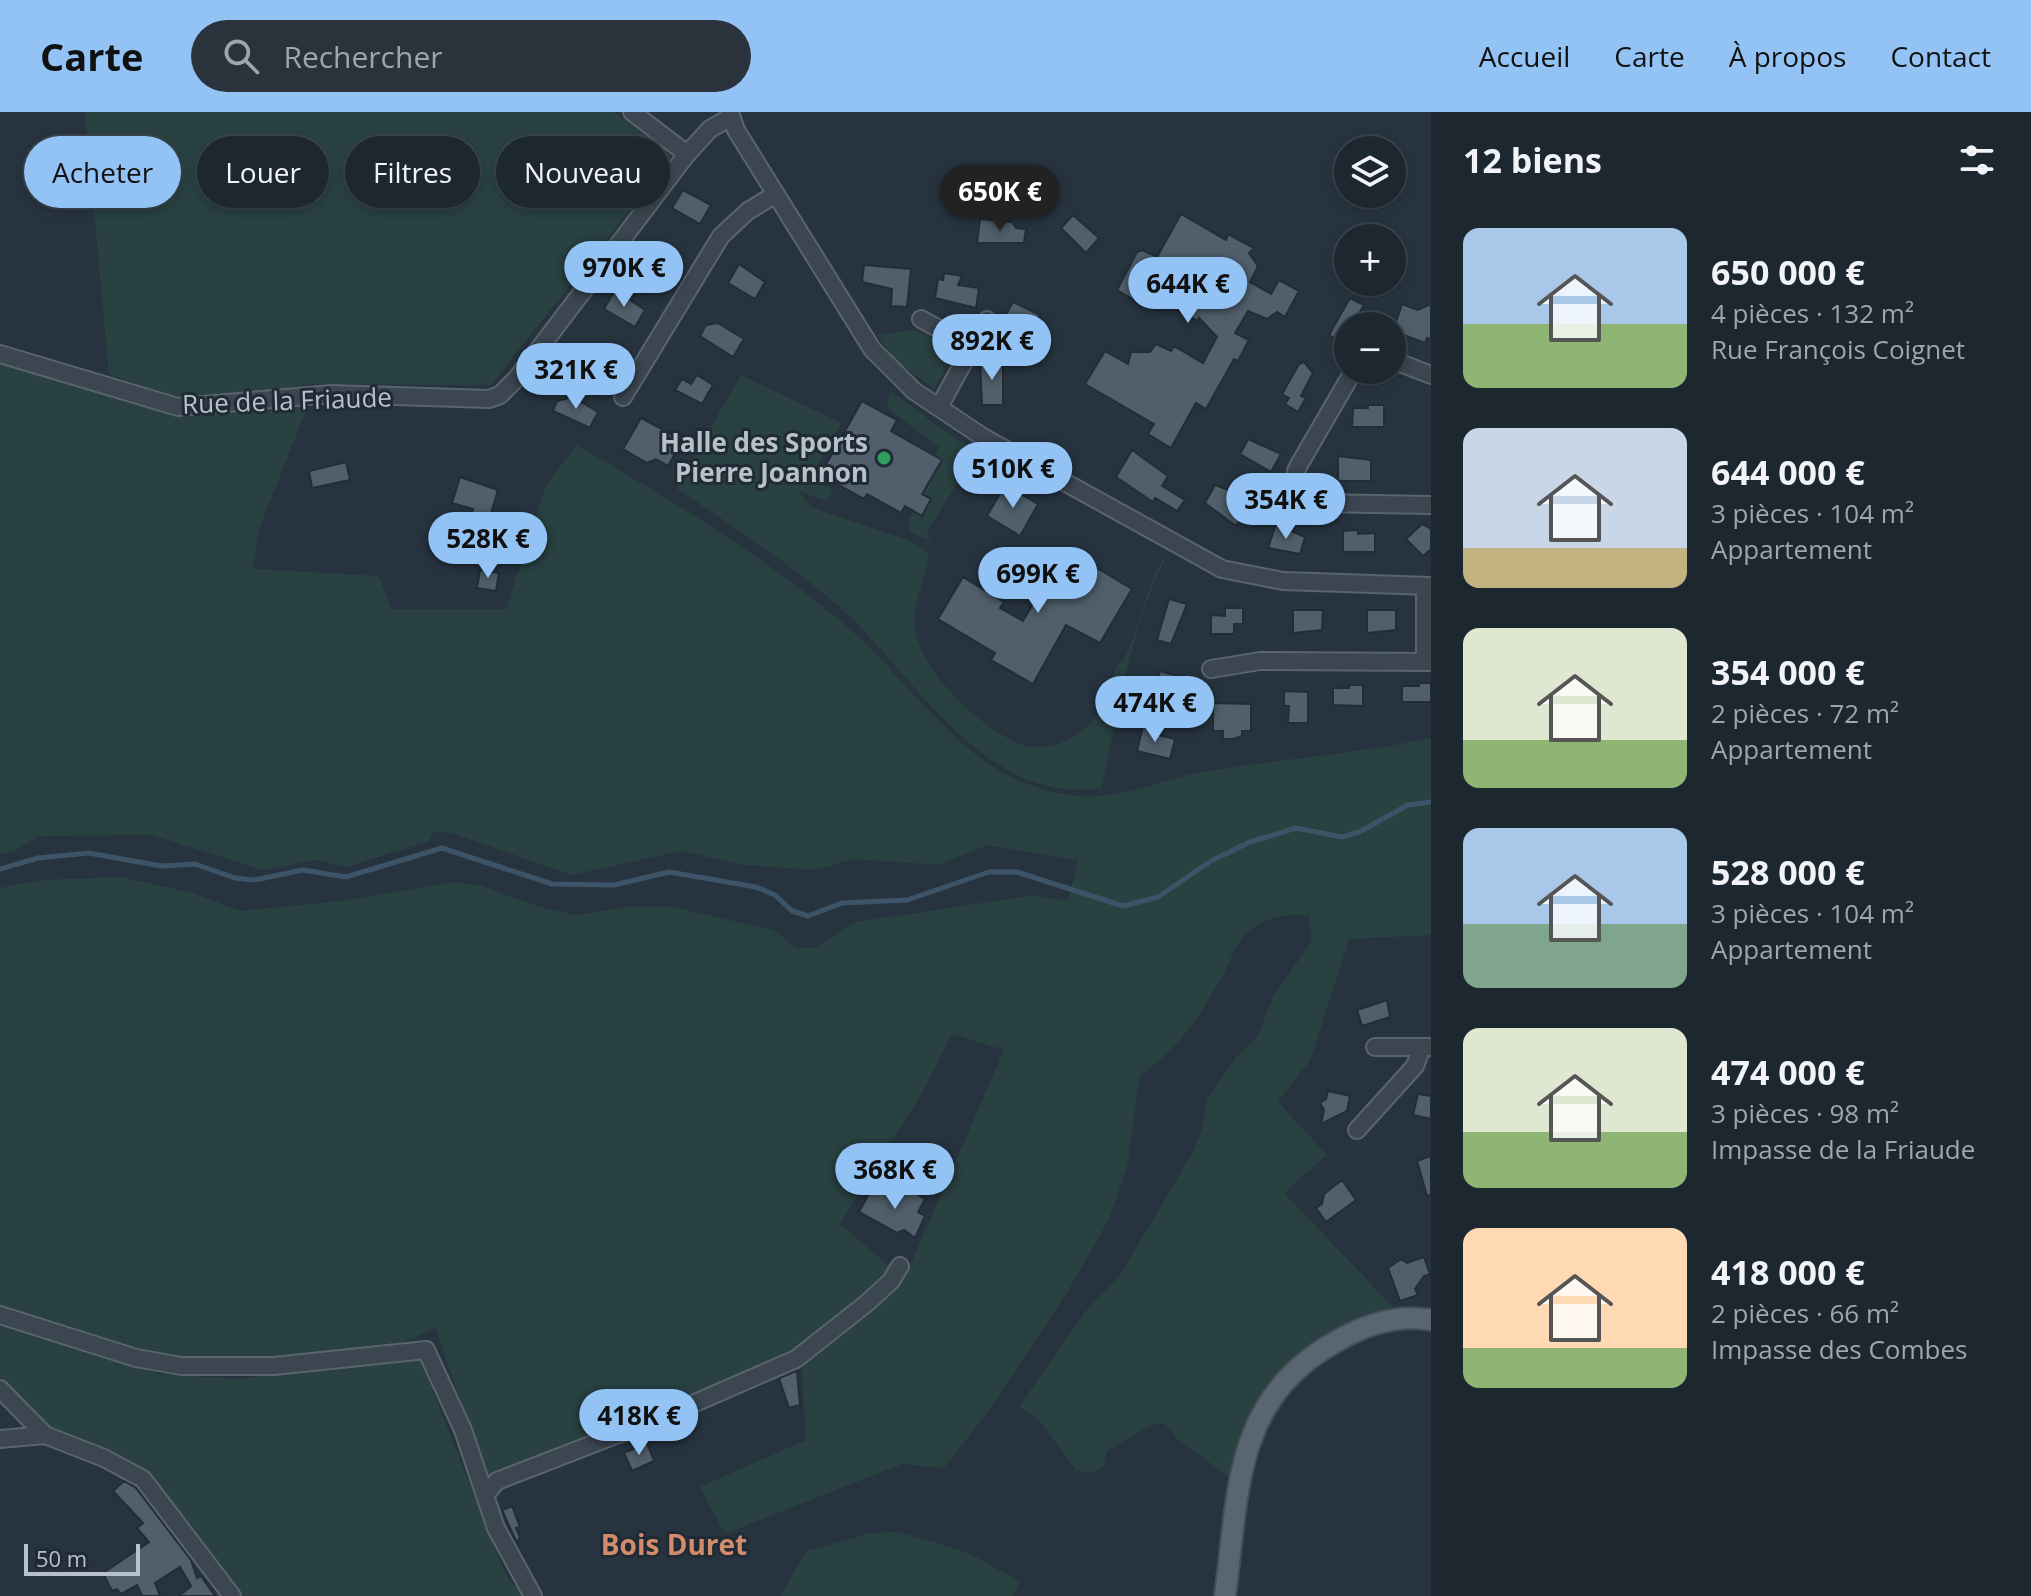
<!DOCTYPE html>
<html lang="fr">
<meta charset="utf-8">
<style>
:root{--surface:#1d2730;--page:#2a333c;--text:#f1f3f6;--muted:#a0a5ab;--line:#3b444c;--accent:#92c3f4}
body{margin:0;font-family:"Open Sans",sans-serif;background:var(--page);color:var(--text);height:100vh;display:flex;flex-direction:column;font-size:30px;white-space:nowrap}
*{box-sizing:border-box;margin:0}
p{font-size:26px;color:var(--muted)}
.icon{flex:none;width:44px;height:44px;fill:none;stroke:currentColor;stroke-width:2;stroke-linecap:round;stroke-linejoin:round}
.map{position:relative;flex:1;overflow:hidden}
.side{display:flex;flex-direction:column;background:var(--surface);width:600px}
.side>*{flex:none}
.top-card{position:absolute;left:24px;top:24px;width:760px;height:72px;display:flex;gap:16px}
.controls{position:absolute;left:1334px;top:24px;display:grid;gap:16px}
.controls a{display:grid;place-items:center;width:72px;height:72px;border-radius:50%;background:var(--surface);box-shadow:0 4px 12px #0003,0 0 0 2px var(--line);font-size:40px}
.scale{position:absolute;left:24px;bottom:20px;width:116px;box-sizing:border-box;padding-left:8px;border:4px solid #b7c1ca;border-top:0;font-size:22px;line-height:28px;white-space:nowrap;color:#b7c1ca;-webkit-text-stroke:6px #202b35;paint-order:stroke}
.price{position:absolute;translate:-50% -68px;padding:0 18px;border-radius:28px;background:var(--accent);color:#111;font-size:26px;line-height:52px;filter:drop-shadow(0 2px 4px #0008)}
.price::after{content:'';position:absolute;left:50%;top:48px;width:24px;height:18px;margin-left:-12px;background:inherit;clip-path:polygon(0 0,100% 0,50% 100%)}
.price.on{background:#222;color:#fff}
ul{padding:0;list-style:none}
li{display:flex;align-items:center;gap:24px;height:200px;padding:0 32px}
li span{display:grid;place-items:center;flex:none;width:224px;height:160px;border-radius:16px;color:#555}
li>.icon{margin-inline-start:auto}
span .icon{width:96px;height:96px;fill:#fffc;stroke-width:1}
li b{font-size:34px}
h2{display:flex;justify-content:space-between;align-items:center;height:96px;padding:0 32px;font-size:34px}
.pill{padding:0 28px;border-radius:36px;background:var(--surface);box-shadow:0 4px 12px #0003,0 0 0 2px var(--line);font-size:28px;line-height:72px}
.pill.on{background:var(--accent);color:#111}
header{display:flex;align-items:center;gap:48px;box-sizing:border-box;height:112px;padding:0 40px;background:var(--accent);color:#111}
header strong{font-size:38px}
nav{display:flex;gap:44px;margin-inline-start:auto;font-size:28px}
.search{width:560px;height:72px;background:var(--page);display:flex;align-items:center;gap:20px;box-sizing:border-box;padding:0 28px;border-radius:44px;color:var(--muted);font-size:30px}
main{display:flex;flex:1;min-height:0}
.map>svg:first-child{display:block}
.green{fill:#294141}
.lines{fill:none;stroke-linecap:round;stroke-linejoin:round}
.stream{stroke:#3d5468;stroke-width:5}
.building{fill:#505f6b;stroke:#222d37;stroke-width:2}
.minor-casing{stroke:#59646d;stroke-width:20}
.major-casing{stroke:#444f59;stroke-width:24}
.minor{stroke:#3b4650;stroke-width:16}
.major{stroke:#596570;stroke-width:20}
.leisure-dot{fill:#2e9e5b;stroke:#202b35;stroke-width:3}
.labels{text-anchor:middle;stroke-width:6;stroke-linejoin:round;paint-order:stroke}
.street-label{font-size:26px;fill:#b7c1ca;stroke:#202b35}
.poi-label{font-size:26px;font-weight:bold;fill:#b7c1ca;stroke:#202b35;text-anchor:end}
.neighbourhood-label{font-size:28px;font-weight:bold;fill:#d28c6b;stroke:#202b35}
</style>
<header>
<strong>Carte</strong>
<div class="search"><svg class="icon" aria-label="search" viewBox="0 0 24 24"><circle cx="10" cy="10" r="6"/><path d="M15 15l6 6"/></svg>Rechercher</div>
<nav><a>Accueil</a><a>Carte</a><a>À propos</a><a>Contact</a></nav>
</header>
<main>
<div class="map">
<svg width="1431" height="1484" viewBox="0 0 1431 1484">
<rect width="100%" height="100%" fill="#273440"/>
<path class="green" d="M85,0h529l58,45 -181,228 -179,-1 -110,16 -48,-9 -45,-17z
M916,218l39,22 -21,37 -36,-27 -21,-27z
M0,250l171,52 130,-12 6,6 -48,121 -6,40 126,7 12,33h115l39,-121 31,-43c91,52 181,107 262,174 78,63 121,158 230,176 48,8 90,-16 136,-23 75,-13 152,-18 227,-34v197l-82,4 -38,120 -33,43 49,53 -43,38 109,114v5c-97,43 -138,53 -161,167l-56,-41 -11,-14h-12l-46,27 -3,15 -12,7 -16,-3 -37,-50 -20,-13 66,-95 36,-38 74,-126 7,-18 5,-30 29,-43 21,-19 16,-41 39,-57 -3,-24c-24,-3 -45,1 -63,18 -10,9 -15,25 -21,37 -23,41 -45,79 -85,104l-13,92 -19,54 -40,70 -76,115 -48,62 -42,-4 -177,70 -25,-47 106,-47 -5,-79 41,-31 67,-62 95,-218 -52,-16 -33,64 -79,126 48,41v12l-94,79 -146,62 -161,58 -52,-149c-39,23 -78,26 -123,29 -44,3 -91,10 -135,3 -60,-9 -119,-31 -177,-49v-422l41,-8 79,-3 73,16 48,18 98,-10 113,-19 30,4 58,21 36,8 53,-8h44l100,23 24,18h17l43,-26 177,-27 34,6 10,-41 -91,-15 -49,20 -83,-6 -40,11 -70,-5 -64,-14 -109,24 -121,-42 -17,-2 -5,10 -83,26 -30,-7 -53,10 -112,-35 -112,1 -24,15 -15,3z
M741,263l100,48 -30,55 22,12 -6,11 -28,-10 12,16 99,34 18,11c1,27 -19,50 -12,83 8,40 70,98 108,110 24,8 56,-7 71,-26 12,-14 14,-33 21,-50 3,-7 10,-12 13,-20 12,-31 18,-61 34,-91l2,1c-35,71 -46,153 -64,229 -118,20 -191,-121 -266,-185 -49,-42 -105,-79 -159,-115z
M890,279l70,51 24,10 -13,24 -7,-4 -36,58 -1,6 7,6 -24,-9 -2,-11 5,-11 9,5 9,-16 -9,-6 20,-33 -8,-5 5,-9 -52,-39z
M0,1211l159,51 81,5 179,-23 87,219 17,21h-283l-92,-119 -96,-44 -52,-56z
M899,1420l67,20 54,29 -7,15h-233l26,-45 64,-18z"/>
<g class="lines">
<path class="stream" d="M0,757l38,-11 51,-5 72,13 34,-2 40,14 20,2 48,-10 43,7 96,-29 110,36 62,1 55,-13 87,15 19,8 17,16 16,5 34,-13 65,-3 82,-28h28l106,34 35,-9 53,-36 39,-19 46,-14 46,9 17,-5 49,-27 23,-3"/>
</g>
<path class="building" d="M683,78l28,15 -11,19 -28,-16z
M1181,102l45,26 2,-6 26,14 -5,5 9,13 -8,16 21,12 8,-14 20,11 -14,26 -8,-5 -10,7 -19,-8 -13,22 14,7 -11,21 -4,-2 -28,50 -10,-6 -25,45 -23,-14 6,-10 -69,-40 20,-33 23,13 3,-12h19l6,-8 15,7 3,-5 29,17 14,-26 -18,-19 -1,3 -54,-31 -7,12 -20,-12 20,-38 5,-2 15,7z
M1073,103l26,23 -13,15 -25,-25z
M980,107l32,3 4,6 10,1 -2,14h-47z
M648,129l35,20 -12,20 -34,-20z
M739,152l26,18 -10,17 -27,-16z
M864,153l47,4 -4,38 -16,-1 1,-17 -30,-7z
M944,161l18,3 -4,9 21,3 -3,20 -41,-10 3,-19 5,1z
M615,178l30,20 -10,17 -31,-18z
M1350,186l14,7 -5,9 3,2 -5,10h-9l-5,17 -14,-8z
M1013,190l27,13 -3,6 10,5 -9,16 -10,-5 2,-5 -26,-14z
M1402,192l16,6 13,-6v35l-4,-1 -2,5 -32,-12z
M718,211l26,16 -11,18 -33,-21 6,-11z
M590,234l17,10 2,-4 14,9 -10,16 -45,-24 19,-3z
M980,248h23v45h-21z
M1304,250l9,11 -12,23 5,2 -8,14 -13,-8 4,-6 -7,-4 17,-30z
M697,263l16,10 -11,19 -27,-14 7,-11 9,5z
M573,285l25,15 -8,16 -37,-17 4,-10z
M862,289l35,19 -6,11 51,29 -20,34 9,5 -9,17 -17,-10 -4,7 -34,-19 -3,5 -44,-24z
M1368,293h16v22h-32l1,-19h15z
M641,306l42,22 -15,26 -12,-7 -9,4 -24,-14z
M1248,327l33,15 -10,18 -31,-18z
M1132,338l36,26 -6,10 23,14 -8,11 -22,-13 -2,4 -37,-25z
M1338,344l33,4v21h-33z
M346,350l4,18 -38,8 -3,-17z
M460,365l38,13 -12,40 -18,-5 5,-16 -21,-6z
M1005,373l33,19 -18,32 -33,-20z
M1215,373l38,14 -17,27 -31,-23z
M1276,412l29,13 -5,17 -32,-6z
M1422,412l9,5v20l-8,7 -17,-17z
M1358,418v4l17,-1v19h-32v-21z
M1065,437l67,40 -32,54 -34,-18 -33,59 -42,-24 4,-7 -57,-34 25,-42 41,25 -4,6 23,13z
M480,458l19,3 -3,18 -19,-3z
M1169,487l18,5 -16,40 -14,-4z
M1225,496h18v16h-9v10h-23v-19l14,1z
M1293,498h30l-1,20 -29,3z
M1367,498h29v20l-29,3z
M1160,559l25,7 -6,22 -25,-7z
M1419,571h12v19h-29v-16h17z
M1349,573h14v21l-30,-1v-17h16z
M1284,579l24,1v31h-20l1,-17h-5z
M1213,591l38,1v27h-9v5l-8,3h-11v-8h-10z
M1143,614l12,3 -1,5 21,5 -5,20 -33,-8z
M1387,888l3,17 -28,9 -5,-16z
M1328,979l22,5 -3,15 -26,13 3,-14 -4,-7 6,-4z
M1418,982l13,2v23l-18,-4z
M1431,1044v39l-4,1 -10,-35z
M1342,1068l14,20 -30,22 -10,-14 6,-4 2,-10z
M905,1075l20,12 -7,13 7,4 -10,22 -11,-8 -7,3 -38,-21 13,-24 26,11z
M1424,1145l6,17 -6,2 -9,13 3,6 -18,6 -12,-33 13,-9 6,4z
M797,1259l3,34 -11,3 -10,-30z
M647,1331l7,18 -22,10 -8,-18z
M124,1369l12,7 55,72 6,18 4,-2 14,20h-36l12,-10 -11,-19 -25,16 5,13h-18l-5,-11 -16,9 -4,-5 -5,2 -9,-18 46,-31 -12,-14 6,-5 -30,-32z
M512,1394l8,21 -4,1 4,9 -3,6 -15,-33z"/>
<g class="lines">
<defs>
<path id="minor" d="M632,0l55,42
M730,0l6,18 136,219 42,42 69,46 239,132 61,12 148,5
M921,207l51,28 -33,60
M972,235l15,-27
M0,242l178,53 154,-13 157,5 11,-4 17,-17 170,-224 23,-25 21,-12
M1392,248l39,15
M1354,258l-54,93 -4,8 1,16 20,16 114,2
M623,285l98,-161 27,-25 28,-17
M1425,474v76
M1211,557l49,-8 171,1
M1375,935h54
M1357,1018l58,-64 7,-19
M0,1203l136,43 45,8h93l152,-16 37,80 33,98 37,68
M0,1277l45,46 59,23 39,21 89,117
M0,1327l45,-4
M487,1381l10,-12 168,-65 131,-57 71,-56 24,-22 9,-15"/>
<path id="major" d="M1225,1484c14,-104 8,-198 112,-255 28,-16 61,-27 94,-21"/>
</defs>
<use href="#minor" class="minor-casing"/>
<use href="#major" class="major-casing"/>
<use href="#minor" class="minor"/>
<use href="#major" class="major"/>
</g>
<circle class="leisure-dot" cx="884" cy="346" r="8"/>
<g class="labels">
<g class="street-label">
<text transform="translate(287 289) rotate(-2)" y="9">Rue de la Friaude</text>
</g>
<g class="poi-label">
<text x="868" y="340">Halle des Sports<tspan x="868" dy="30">Pierre Joannon</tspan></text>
</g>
<g class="neighbourhood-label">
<text x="674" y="1443">Bois Duret</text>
</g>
</g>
</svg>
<div class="controls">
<a><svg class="icon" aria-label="layers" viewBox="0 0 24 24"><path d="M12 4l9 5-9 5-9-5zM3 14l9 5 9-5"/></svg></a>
<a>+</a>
<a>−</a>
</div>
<div class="scale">50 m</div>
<b class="price on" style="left:1000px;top:121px">650K €</b>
<b class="price" style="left:624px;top:197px">970K €</b>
<b class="price" style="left:1188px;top:213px">644K €</b>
<b class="price" style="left:992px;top:270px">892K €</b>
<b class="price" style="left:576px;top:299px">321K €</b>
<b class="price" style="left:1013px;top:398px">510K €</b>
<b class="price" style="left:1286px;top:429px">354K €</b>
<b class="price" style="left:488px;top:468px">528K €</b>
<b class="price" style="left:1038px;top:503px">699K €</b>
<b class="price" style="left:1155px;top:632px">474K €</b>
<b class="price" style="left:895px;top:1099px">368K €</b>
<b class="price" style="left:639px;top:1345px">418K €</b>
<div class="top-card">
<a class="pill on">Acheter</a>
<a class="pill">Louer</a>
<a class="pill">Filtres</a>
<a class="pill">Nouveau</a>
</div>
</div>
<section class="side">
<h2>12 biens<svg class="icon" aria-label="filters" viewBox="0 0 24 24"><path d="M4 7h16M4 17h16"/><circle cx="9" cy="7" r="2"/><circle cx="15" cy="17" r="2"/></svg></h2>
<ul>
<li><span style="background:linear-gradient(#a9c7e8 60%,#8fb573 0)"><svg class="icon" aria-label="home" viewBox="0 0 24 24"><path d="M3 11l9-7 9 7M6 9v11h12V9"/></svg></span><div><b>650 000 €</b><p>4 pièces · 132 m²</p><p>Rue François Coignet</p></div></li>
<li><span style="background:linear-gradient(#c9d6e8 75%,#c2b280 0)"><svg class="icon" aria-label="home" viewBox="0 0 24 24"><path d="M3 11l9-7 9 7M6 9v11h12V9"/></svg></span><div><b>644 000 €</b><p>3 pièces · 104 m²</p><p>Appartement</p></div></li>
<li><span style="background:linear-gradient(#dfe7d0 70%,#8fb573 0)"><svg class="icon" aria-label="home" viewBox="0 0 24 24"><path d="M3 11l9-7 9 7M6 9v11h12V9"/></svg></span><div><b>354 000 €</b><p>2 pièces · 72 m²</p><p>Appartement</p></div></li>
<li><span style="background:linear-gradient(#a9c7e8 60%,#7fa58c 0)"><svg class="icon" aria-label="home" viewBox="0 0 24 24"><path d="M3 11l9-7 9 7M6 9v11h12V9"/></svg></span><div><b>528 000 €</b><p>3 pièces · 104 m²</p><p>Appartement</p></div></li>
<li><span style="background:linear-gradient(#dfe7d0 65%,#8fb573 0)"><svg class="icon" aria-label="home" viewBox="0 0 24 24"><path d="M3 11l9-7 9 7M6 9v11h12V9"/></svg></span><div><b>474 000 €</b><p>3 pièces · 98 m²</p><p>Impasse de la Friaude</p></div></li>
<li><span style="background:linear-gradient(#ffd9b3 75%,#8fb573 0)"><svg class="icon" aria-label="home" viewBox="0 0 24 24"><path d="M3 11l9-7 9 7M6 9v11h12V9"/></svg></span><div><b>418 000 €</b><p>2 pièces · 66 m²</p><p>Impasse des Combes</p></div></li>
</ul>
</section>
</main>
